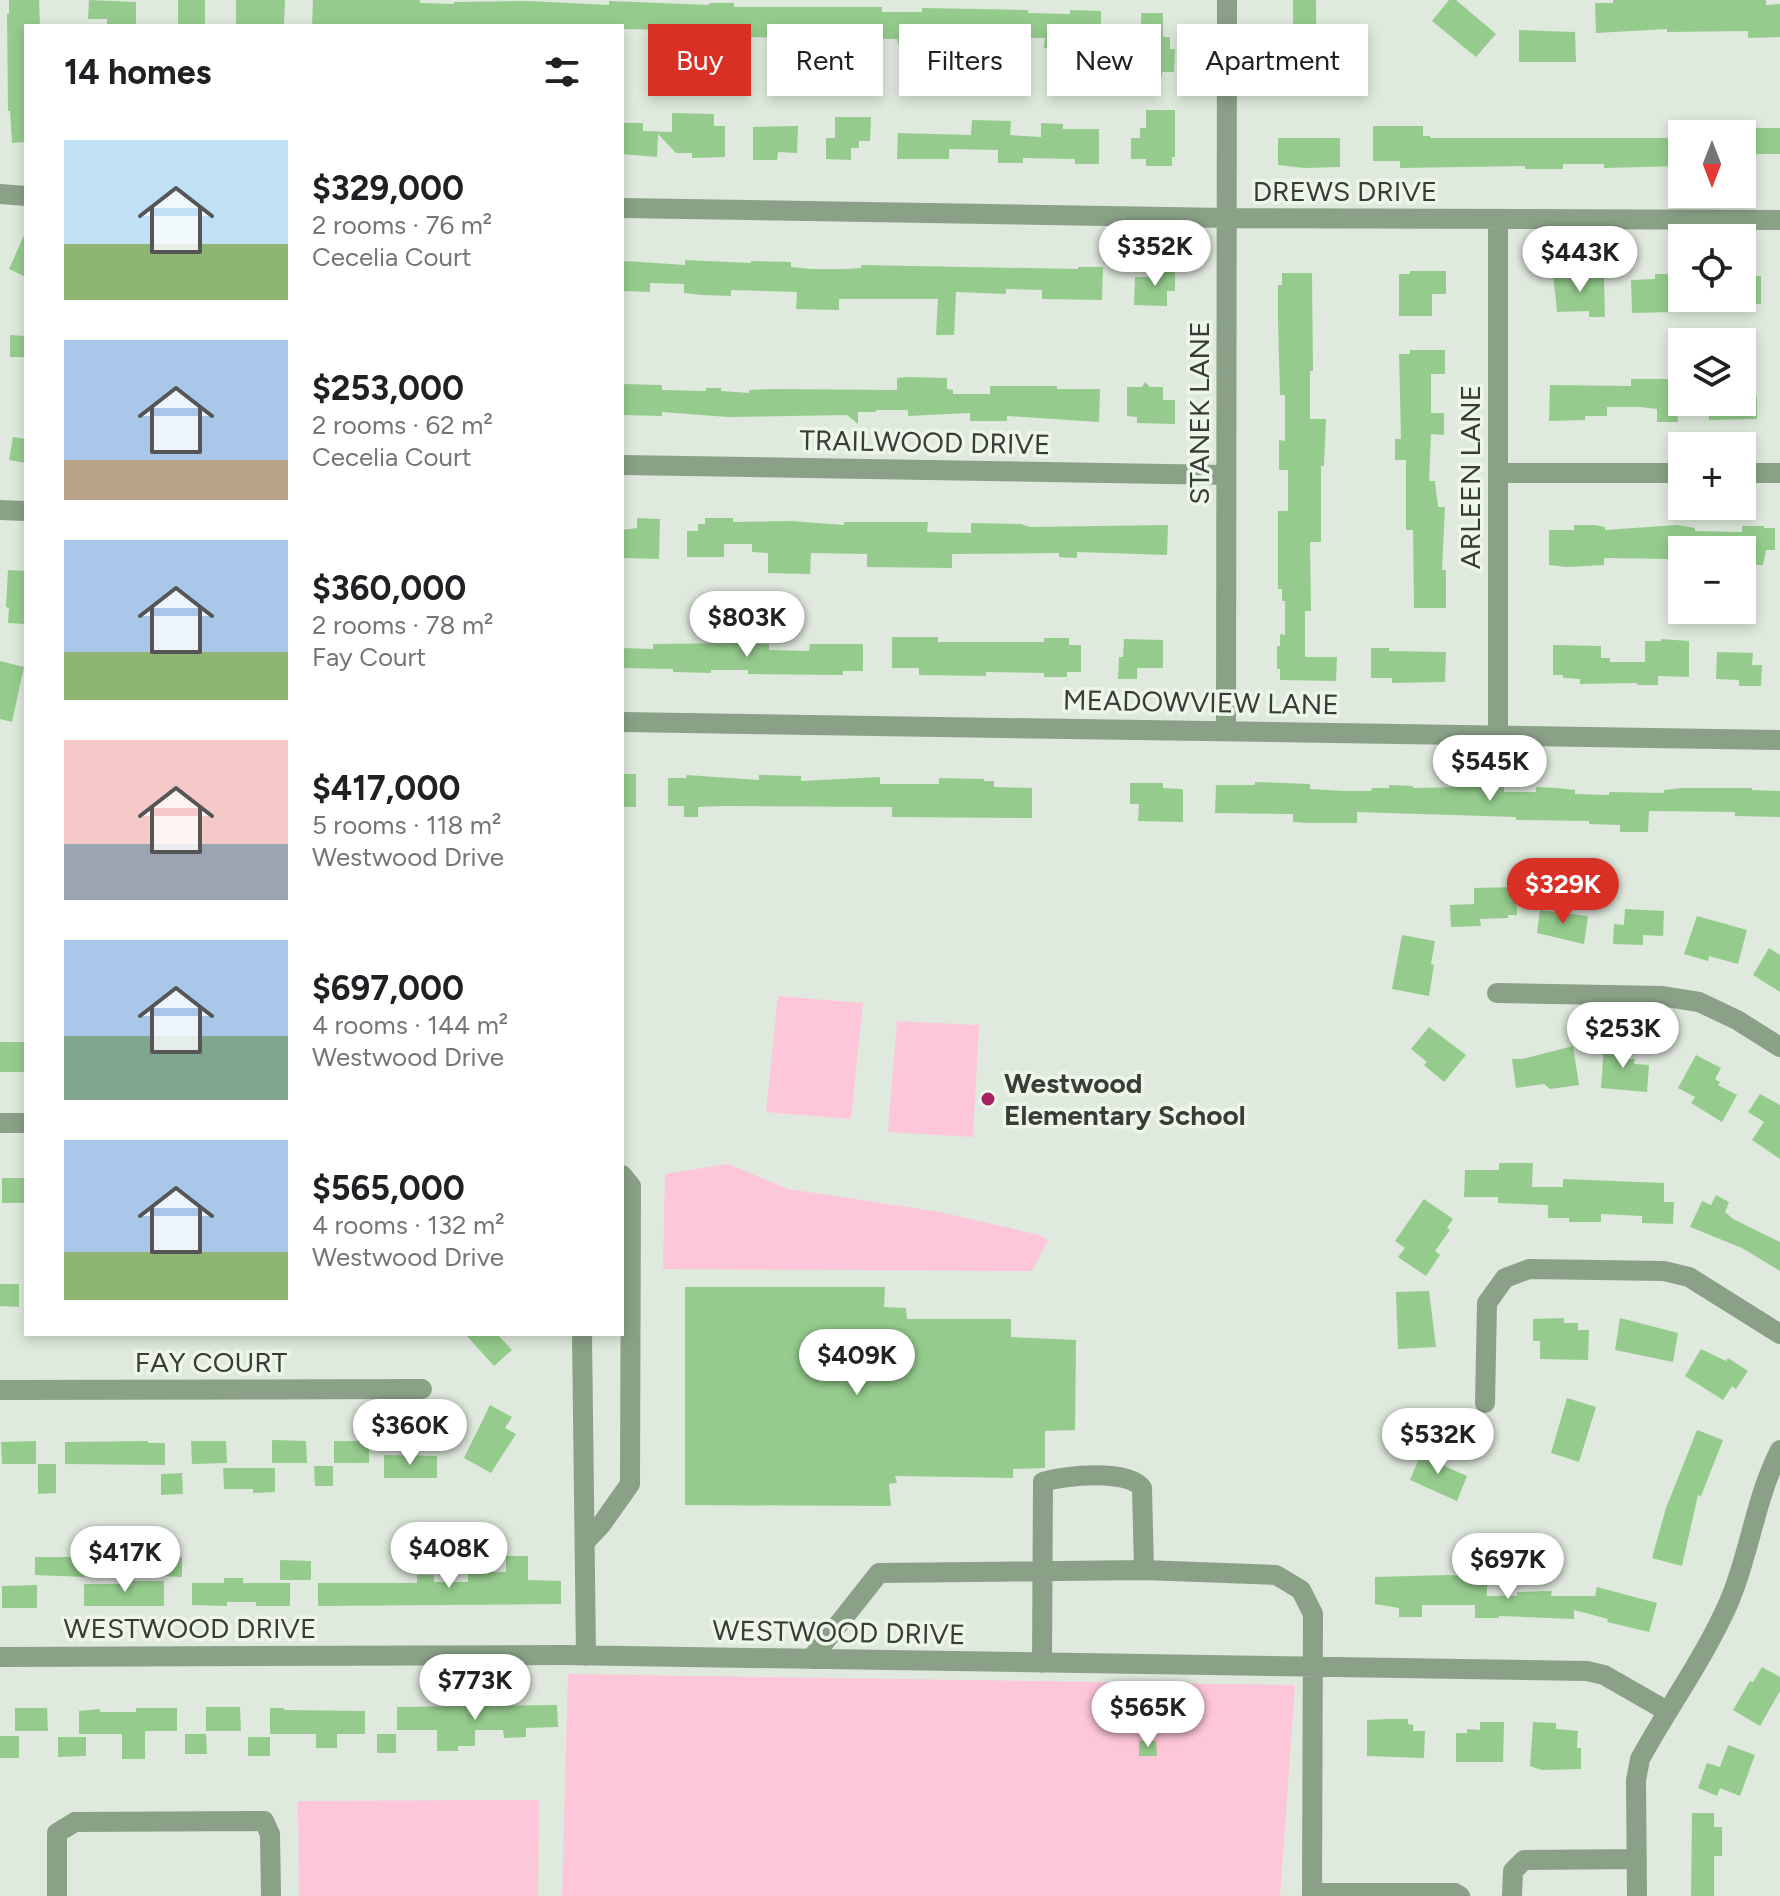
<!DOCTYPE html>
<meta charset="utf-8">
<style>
:root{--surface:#fff;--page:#f6f6f6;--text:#202124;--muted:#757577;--accent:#d93025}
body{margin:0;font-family:Figtree,sans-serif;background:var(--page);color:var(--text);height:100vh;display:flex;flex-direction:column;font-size:30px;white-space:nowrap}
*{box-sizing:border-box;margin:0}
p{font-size:26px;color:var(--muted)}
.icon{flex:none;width:44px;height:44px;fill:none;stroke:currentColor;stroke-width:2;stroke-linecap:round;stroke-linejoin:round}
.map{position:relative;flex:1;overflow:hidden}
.details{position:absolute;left:24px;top:24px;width:600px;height:1312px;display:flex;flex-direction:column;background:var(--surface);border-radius:0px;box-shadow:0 4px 12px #0003}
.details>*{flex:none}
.banner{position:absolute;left:648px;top:24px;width:760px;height:72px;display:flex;gap:16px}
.needle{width:52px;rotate:180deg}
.controls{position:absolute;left:1668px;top:120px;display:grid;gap:16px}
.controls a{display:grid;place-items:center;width:88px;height:88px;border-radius:0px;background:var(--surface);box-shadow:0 4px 12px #0003;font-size:40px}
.price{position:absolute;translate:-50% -68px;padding:0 18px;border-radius:28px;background:#fff;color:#222;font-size:26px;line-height:52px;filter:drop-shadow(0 2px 4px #0008)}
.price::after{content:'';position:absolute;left:50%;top:48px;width:24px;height:18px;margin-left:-12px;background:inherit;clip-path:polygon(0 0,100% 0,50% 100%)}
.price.selected{background:var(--accent);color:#fff}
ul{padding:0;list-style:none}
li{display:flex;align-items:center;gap:24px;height:200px;padding:0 40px}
li span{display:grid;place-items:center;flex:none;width:224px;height:160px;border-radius:0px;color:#555}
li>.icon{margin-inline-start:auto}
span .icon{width:96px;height:96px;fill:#fffc;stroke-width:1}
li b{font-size:34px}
h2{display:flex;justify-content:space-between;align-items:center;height:96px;padding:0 40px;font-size:34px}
.pill{padding:0 28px;border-radius:0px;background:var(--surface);box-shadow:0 4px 12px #0003;font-size:28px;line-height:72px}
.pill.selected{background:var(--accent);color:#fff}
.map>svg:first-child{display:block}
.green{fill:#fec6d9}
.building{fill:#95cc8d}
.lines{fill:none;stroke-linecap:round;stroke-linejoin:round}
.minor{stroke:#8aa187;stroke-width:20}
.poi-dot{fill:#a91f64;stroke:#ecf7ea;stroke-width:3}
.labels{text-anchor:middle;stroke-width:7;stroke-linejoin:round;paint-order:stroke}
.street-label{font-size:28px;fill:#393d38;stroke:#ecf7ea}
.poi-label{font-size:28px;font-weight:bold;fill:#393d38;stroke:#ecf7ea;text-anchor:start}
</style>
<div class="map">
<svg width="1780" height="1896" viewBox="0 0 1780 1896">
<rect width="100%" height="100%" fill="#dfe9dd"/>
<path class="green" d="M778,996l85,7 -12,116 -85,-7z
M897,1021l82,4 -6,112 -85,-5z
M728,1164l60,25 152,23 99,23 9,6 -16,30 -369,-2 2,-95z
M568,1674l727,11 -15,211h-718z
M539,1800l-1,96h-239l-1,-95z"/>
<path class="building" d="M9,0h30l1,26h-14v116l-14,1 -2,-32h-2l-1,-97h2z
M89,0l47,2v24h-29v-7h-19z
M178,0h27v26h-27z
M236,0h49l-1,26h-48z
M313,0h107v3l34,1v-2l74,-1 81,4v-4l100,4v-2h25v4h148v5h40v-4l106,2v3l42,1v-4l31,1v21h-11v17l-46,-1 1,-10 -75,-1v-7h-28v17l-43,-1 -2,-7 -224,-3v-6l-51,-1v-3h-310z
M1293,0h23l1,82h-17l1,11h-22v-31h4v-25h10z
M1449,0h7l40,34 -20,23 -44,-36z
M1613,0h153v5l14,-1v33l-32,1v-7l-81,1v-3l-71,4 -1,-30h18z
M1141,13h22v24h7v12h5l-1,23h-12v5h-21v-10h-8v-23h8z
M1519,30l56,2 1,30h-57z
M1085,59h15v21l-16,-1z
M1146,110h29v47h-3v9h-26v-7h-15v-21h9v-10h6z
M672,113l42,1v12h11v31l-33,1v-5h-16l-18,-19 -1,23 -35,-3v-31h21v8l29,1z
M835,117h36l-1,24h-11v7h-8v12l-25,-1v-21h9z
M972,120l39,1 -1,14 31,2v-14l22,1v5h36v35h-24v-5l-52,-1v5h-25v-13l-49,-1v10h-52l1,-26 73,2z
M798,126l-1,27 -19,-1 -1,8h-24v-33z
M1373,126h50v10h7v2h252v28l-78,2v-4h-41v5h-38v-3l-125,2v-7h-27z
M1742,128h38v26h-38z
M1278,138h62v29l-36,1 -26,-3z
M26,231v46l-17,-8z
M685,260l66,3v-2l40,1v5l20,2h34l16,-1v-3l217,4v-2h25l-1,33 -60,-1v-9l-36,-1v5l-50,-2 -2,43h-18l2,-36h-99v11l-43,-1 1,-17 -66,-2v6l-28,-1 -19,-2v-9l-34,-1v9l-28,-1v-28l3,-2 60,4z
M1153,268l22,1v22h-8v15l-33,-1 1,-28h18z
M1410,271h36v23h-14v22h-33v-42h11z
M1282,273h30l1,98h-3v48h16l-1,22 -1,25h-3v76h-11l1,69h-6v46h32l-1,24 -56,-1v-11h-3v-23h3v-12l5,1v-34h-3v-12h-4v-78h10v-41h-9v-30l6,1v-46h-5l-2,-73v-37h4z
M1577,273v5l27,-1 1,40h-16v-6l-32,1 -4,-38z
M1655,274h24l-3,38 -44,1 -1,-33 24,-1z
M1742,276h19v28h-19z
M10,335l16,1v21h-16z
M1410,350h35v24h-14v39h13v22l-13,-1 -2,47h6l3,26h7l-3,63h4v38h-32l-1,-78h-7v-70h-11v-21h6l-2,-85h11z
M909,377l38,1v11l6,1v4h37v-8h67v3h43l-1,33 -92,-6v5h-37v-8l-62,3v-6h-32v2h-18v12l-11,-9 -119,2 -66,-5v4l-40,-1v-31l40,1v5l44,1v-3h15v3l28,2v-3l23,-1 125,1v-12z
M1631,379h42v20h4l1,23h-21v-13l-17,-2h-33v9h-22v4l-36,1 1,-36 81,1z
M1145,382l5,5h13v13h12v24l-38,-1v-6l-10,-1v-29h15z
M1742,397h15v22l-48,1v-18h33z
M13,437l13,2v24l-17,-3z
M637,518l23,1 -1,40 -37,-1v-28l15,-2z
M705,518h28v4l58,-1 53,4v-3h84l-1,10 44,1v-10l50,1 9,3 138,-2 -1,30 -90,-3v6l-18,-1v-4l-107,1v14l-85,-1v-13l-56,-1 -1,21 -42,-1v-20l-16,-1v-8h-28v13h-37v-26h11v-7h7z
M1574,525h21l10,2v3l72,-5 18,3v3l47,1v-6h22v2h11v22h-9l-3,15h-21v-15h-60v3h-11v6l-67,-1v7l-37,2 -18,-2v-35h25z
M8,570l18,1v53l-18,-1 1,-15 -3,-1z
M892,637h46v5h106v-4h25v7h12v27h-14v5h-23v-4l-58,-1v4l-67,-1v-7h-27z
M1124,639l39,1v28h-26v11h-19l1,-22h4z
M1661,639l28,2v36l-31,-1v9h-21v-2l-57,1v-5l-17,-1v-3h-10v-30l48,1v12h9v4h35v-21h16z
M732,643l37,1v6l40,1 1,-7h53v27h-20v4l-95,-1v-4h-37v3l-38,-1v-3l-51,-1v-20l31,1v-5z
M1371,648h18v3l57,1 -1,30 -53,1v-5h-21z
M1717,652l36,1 -1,12h10l-1,21h-22v-6l-23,-1z
M0,661l24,6 -12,55 -12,-3z
M622,774h14v33h-14z
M687,775l72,5v-5l42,1v5l79,-4v7h59v-6l45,1v2h10v6l38,1v30l-140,-1v-10l-170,-1 -24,1v10h-14v-11h-16v-28h18z
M1255,782l55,2v5l35,2h26l1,-3h17v-3l24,1v2l91,-2v6h32v-5l22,1 17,2v4l34,1v-3l55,1v-3l17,-2h71v2l28,1v26l-45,-1v-4l-86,-1 -1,21h-28v-7l-31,-1v-3l-73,-1v-3l-159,-5v11h-48l-16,-1v-8l-78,-1 1,-28h39z
M1130,783h33v5l18,1 2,1v32l-45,-1 1,-17h-9z
M1516,887l1,28h-9v3l-28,1 1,7 -30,1 -1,-22 24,-1v-16z
M1625,909l39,2 -1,25 -20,-1v10l-30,-1 1,-20 10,1z
M1540,910l48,6 -4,28 -47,-11z
M1697,916l50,14 -9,34 -29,-8 -1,5 -24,-7z
M1402,935l33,6 -4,23 3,1 -5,31 -37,-7z
M1769,948l11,7v37l-27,-17z
M1429,1027l37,28 -22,27 -20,-17 3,-3 -16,-13z
M0,1042h25l1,30h-26z
M1604,1044l25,2 -1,13h7l-1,5 15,1 -2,27 -46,-4z
M1573,1046l6,39 -29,4 -6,-5 -28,4 -4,-29h10z
M1696,1055l25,13 -6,11 5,3 -2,3 19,10 -15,27 -31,-19 4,-6 -17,-9z
M1760,1094l20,11v54l-28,-19 12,-18 -16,-10z
M1499,1163h34l-1,24h31v-8l101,4v19h10l-1,22 -31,-1v-7l-41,-2v8h-32v-4h-21v-13l-50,-2v-6h-34l1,-27h34z
M2,1178h24v25h-24z
M1716,1195l13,7 -4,10 8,7 47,23v29l-38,-23 -52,-21 12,-26 9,4z
M1424,1199l29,20 -6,9 3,2 -15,21 5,4 -14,21 -28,-19 7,-9 -10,-7z
M0,1284h19v23l-19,-1z
M685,1287h200l-1,20 22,1 1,11h104v18l65,3 -1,90 -30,1v37l-32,1v9l-118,-2 2,7 -8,1 2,22 -206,-1z
M1429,1291l7,56 -38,2 -2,-57z
M1564,1318v5h14v7h11l-1,30 -48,-1v-18h-7v-22z
M1620,1318l58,15 -5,29 -58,-12z
M465,1334h32l15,16 -18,16z
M1701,1349l25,12 2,-3 20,13 -12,18 -4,-3 -9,14 -38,-24z
M1567,1398l29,9 -17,55 -28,-9z
M490,1405l22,12 -7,11 11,6 -25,39 -27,-15z
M1697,1430l26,10 -22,56 -3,-1 -16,71 -30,-8 14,-50z
M272,1440l34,1 1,22h-35z
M36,1441v23h-34l-1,-22z
M148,1441v2h17v22l-100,-1v-22z
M191,1441h35l1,22 -35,1z
M334,1441h35v22h-35z
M1423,1449l21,9 -2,7 25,11 -10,25 -47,-21z
M384,1455l53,1v22h-53z
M38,1464h18v29l-18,1z
M314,1466h19v20h-18z
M223,1468h52v24l-22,1v-4h-29z
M182,1473l1,21 -22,1v-21z
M506,1556h22v24l33,1v23l-243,2v-23h99v-8h17v7h34v-10h38z
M35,1557h49v20l-49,-2z
M162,1557h20v20l-20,-1z
M280,1560l31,1v19h-31z
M1448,1575l39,2v19h30v-4l35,-1 -1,5h44l2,-9 60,16 -8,29 -42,-10 1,-3 -34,-9v9l-75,-3v2h-24v-13h-53v12h-23v-9l-24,-4v-27z
M224,1578h19v5h47v23h-34v-4h-29v4l-35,-1v-22h32z
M129,1581h35v25h-80v-22h45z
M37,1585v23h-35v-22z
M1762,1667l18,10v14l-20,35 -27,-16 17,-29 3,1z
M557,1705l1,22 -32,1v9l-22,1 -1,-8h-28v16h-17v5h-21v-21h-40v-23z
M206,1707h34l1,24h-35z
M15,1708h32l1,23h-33z
M136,1708h41v23h-32v28h-23v-25h-43v-23l21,-2v3h36z
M270,1708h14v2l81,1v23h-28v14h-21v-14h-46z
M1388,1719h20v5l5,1v6h12l-1,27 -57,-2v-36z
M1480,1722h24l-1,40h-47v-29h11v-4l13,1z
M1533,1722l23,1v6l22,2 -1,17h4v21l-39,1 -12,-4z
M185,1734h21l1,20h-22z
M377,1734h19v19h-19z
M0,1736h19v22h-19z
M58,1737h28v19l-28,1z
M248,1737h22v19h-22z
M1139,1741h17l1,15h-18z
M1728,1745l27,10 -15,41 -20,-8 -3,8 -19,-8 9,-25 13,4z
M1692,1813h22v14h8v29h-8v40h-23z"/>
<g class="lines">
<path class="minor" d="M0,194l26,2
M622,208l605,10 553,2
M622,465l604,10
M1498,473h184
M1742,473h38
M0,510l26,1
M622,722l1158,18
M1226,731l1,-731
M1498,734v-514
M1497,993l164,3 38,6 38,18 43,27
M0,1123h26
M582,1334l4,322
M0,1390l422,-1
M1485,1403l2,-100 18,-25 24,-9 135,2 25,6 91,57
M585,1542l16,-17 29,-41 1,-298 -9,-11
M0,1657l564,-2 1023,16 17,4 63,36
M811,1659l68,-86 265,-3 132,5 25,15 12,24 -1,282
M1042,1663l1,-181c22,-7 85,-13 99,6l2,82
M1312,1893h143l5,3
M57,1896v-63l18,-11 189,-1 6,13 1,62
M1512,1896l1,-25 11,-11 113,-1
M1637,1896l-1,-116 4,-21c29,-53 65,-102 89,-157 21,-49 26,-103 51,-152"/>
</g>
<circle class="poi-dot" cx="988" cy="1099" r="8"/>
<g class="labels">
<g class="street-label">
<text x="1345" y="201">DREWS DRIVE</text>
<text transform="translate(1199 413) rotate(-90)" y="10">STANEK LANE</text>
<text transform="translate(925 442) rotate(1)" y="10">TRAILWOOD DRIVE</text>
<text transform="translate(1470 477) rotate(-90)" y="10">ARLEEN LANE</text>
<text transform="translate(1201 702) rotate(1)" y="10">MEADOWVIEW LANE</text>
<text x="211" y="1372">FAY COURT</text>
<text x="190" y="1638">WESTWOOD DRIVE</text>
<text transform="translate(839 1632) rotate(1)" y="10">WESTWOOD DRIVE</text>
</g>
<g class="poi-label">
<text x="1004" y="1093">Westwood<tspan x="1004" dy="32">Elementary School</tspan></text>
</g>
</g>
</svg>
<div class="controls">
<a><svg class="needle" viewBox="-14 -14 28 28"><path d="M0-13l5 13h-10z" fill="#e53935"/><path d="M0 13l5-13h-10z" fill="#757577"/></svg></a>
<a><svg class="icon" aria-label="locate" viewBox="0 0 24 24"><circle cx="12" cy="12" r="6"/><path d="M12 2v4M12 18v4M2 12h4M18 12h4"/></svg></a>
<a><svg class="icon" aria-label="layers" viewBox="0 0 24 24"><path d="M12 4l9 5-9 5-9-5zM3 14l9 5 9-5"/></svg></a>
<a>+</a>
<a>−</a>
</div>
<b class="price" style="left:1155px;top:288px">$352K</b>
<b class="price" style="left:1580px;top:294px">$443K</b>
<b class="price" style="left:747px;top:659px">$803K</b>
<b class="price" style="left:1490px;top:803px">$545K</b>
<b class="price selected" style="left:1563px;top:926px">$329K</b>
<b class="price" style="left:1623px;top:1070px">$253K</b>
<b class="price" style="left:857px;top:1397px">$409K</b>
<b class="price" style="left:410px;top:1467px">$360K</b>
<b class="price" style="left:1438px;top:1476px">$532K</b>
<b class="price" style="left:449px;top:1590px">$408K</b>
<b class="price" style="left:125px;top:1594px">$417K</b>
<b class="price" style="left:1508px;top:1601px">$697K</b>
<b class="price" style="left:475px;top:1722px">$773K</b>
<b class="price" style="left:1148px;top:1749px">$565K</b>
<div class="banner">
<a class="pill selected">Buy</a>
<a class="pill">Rent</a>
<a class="pill">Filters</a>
<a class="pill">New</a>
<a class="pill">Apartment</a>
</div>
<section class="details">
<h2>14 homes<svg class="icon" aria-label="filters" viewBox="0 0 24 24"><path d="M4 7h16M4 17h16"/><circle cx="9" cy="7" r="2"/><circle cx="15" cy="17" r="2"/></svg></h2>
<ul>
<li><span style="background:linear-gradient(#bfe0f5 65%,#8fb573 0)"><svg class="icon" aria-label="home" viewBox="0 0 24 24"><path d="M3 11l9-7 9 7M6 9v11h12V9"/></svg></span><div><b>$329,000</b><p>2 rooms · 76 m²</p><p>Cecelia Court</p></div></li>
<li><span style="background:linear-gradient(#a9c7e8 75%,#b9a48a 0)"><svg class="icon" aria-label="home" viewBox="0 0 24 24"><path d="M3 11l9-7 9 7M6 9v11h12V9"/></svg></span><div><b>$253,000</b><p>2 rooms · 62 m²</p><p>Cecelia Court</p></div></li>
<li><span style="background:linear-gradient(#a9c7e8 70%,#8fb573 0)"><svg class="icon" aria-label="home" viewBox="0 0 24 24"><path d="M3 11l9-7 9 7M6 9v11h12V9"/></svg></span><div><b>$360,000</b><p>2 rooms · 78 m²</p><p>Fay Court</p></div></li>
<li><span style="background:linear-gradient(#f6c9c9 65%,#9aa5b1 0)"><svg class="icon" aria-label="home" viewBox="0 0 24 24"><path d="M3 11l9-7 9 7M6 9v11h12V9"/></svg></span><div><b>$417,000</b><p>5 rooms · 118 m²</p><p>Westwood Drive</p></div></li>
<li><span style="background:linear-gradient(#a9c7e8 60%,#7fa58c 0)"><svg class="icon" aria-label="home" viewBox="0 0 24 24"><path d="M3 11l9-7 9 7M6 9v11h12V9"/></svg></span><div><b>$697,000</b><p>4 rooms · 144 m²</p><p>Westwood Drive</p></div></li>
<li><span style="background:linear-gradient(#a9c7e8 70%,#8fb573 0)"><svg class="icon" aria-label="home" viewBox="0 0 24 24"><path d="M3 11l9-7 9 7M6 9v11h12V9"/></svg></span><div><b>$565,000</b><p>4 rooms · 132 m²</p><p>Westwood Drive</p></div></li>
</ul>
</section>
</div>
